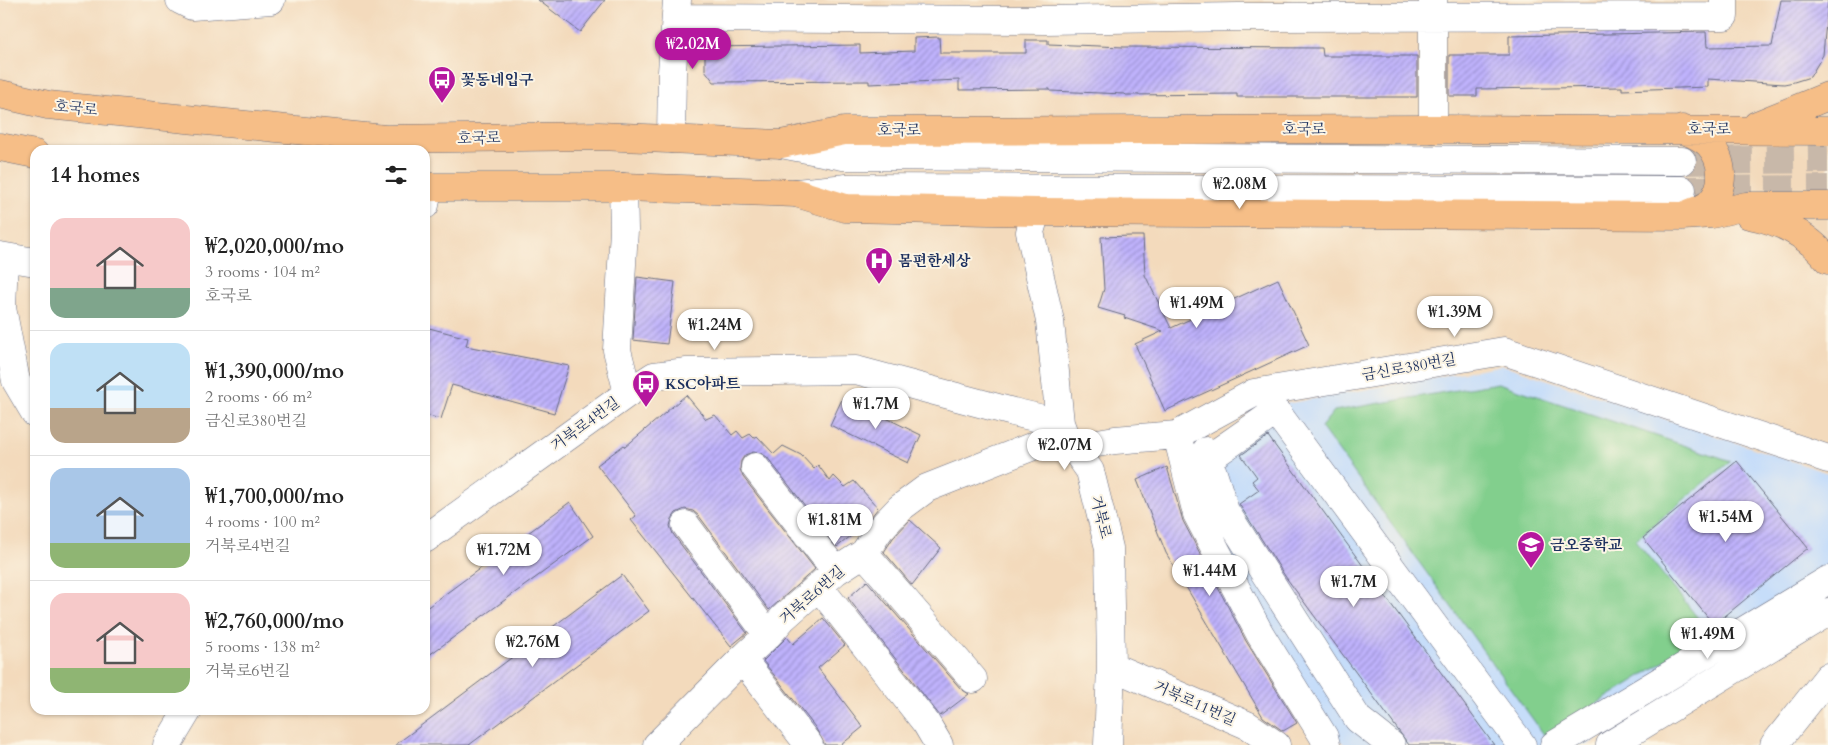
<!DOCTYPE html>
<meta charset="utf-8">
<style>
:root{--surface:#fff;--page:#f6f6f6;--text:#222;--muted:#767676;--line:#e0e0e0;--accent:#b5179e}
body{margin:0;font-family:Cardo,"Noto Serif KR",serif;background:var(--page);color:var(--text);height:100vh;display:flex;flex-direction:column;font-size:19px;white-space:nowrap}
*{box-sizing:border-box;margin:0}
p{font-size:16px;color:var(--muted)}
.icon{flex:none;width:28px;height:28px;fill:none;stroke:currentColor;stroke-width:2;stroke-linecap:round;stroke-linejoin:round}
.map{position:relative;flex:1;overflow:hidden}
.details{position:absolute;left:30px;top:145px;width:400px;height:570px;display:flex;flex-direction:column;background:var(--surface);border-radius:15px;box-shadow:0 1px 4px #0004}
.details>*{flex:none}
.price{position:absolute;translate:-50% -42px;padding:0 11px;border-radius:18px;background:#fff;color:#222;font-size:16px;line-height:32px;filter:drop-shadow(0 1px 2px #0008)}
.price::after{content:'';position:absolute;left:50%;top:30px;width:15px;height:11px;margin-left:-8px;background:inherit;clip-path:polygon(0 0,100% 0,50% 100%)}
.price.selected{background:var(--accent);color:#fff}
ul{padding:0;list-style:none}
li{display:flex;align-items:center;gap:15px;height:125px;padding:0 20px}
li+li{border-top:1px solid var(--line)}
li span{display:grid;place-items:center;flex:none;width:140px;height:100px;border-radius:15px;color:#555}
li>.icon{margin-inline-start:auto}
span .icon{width:60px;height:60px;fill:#fffc;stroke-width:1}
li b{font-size:21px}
h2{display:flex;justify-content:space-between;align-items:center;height:60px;padding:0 20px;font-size:21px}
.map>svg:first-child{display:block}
.built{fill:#c6ddf9}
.grass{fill:#82cf8d;stroke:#4e7f76}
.building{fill:url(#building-hatch)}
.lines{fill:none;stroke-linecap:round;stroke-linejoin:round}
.minor-tunnel{stroke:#c8b8a9;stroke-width:28;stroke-dasharray:28 14;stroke-linecap:butt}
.minor-casing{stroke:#676b7f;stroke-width:29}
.major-casing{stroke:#676b7f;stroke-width:29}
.minor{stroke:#fff;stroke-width:28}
.major{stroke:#f6be87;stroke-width:28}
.labels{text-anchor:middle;stroke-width:4;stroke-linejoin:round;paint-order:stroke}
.poi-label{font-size:15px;font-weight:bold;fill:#1b2f5e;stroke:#fcf5e5;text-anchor:start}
.street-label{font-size:15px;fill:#1b2f5e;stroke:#fcf5e5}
</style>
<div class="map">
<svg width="1828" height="745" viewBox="0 0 1828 745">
<defs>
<pattern id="building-hatch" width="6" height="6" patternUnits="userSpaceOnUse" patternTransform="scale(1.25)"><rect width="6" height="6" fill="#bfb2fc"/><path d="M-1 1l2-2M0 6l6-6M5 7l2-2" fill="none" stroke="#9a91cf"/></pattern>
</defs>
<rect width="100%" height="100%" fill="#fcf5e5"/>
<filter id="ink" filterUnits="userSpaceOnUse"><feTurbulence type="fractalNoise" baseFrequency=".02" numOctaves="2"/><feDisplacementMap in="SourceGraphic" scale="10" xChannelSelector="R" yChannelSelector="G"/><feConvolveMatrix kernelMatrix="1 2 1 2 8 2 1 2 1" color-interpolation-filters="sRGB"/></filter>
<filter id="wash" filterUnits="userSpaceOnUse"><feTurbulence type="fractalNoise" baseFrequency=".0096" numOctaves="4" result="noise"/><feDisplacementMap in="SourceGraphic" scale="20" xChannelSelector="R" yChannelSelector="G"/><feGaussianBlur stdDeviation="1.12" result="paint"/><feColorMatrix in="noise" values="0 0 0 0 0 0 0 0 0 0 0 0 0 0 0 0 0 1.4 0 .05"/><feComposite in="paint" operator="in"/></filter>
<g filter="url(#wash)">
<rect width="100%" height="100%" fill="#f3dabc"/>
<path class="built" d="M1503,365l325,108v124l-240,148h-243l-9,-8 -118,-195 -26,-80 70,-54z"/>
<path class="grass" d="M1498,383l233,78 -96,79 75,93 -165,103 -224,-309 13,-16z"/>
<g id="blocks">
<path class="building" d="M538,0h67l-25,32z
M1781,0h47l-5,55 -13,22 -16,5 -10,2 -76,-5v8l-86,3v-3l-145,2v7h-28v-41h60v-19l197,-4 1,15 65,-1z
M939,37l1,16h86v-13h22v4l76,3 198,1 1,8h94v41h-180v-3l-111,1 -1,-1 -75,-3v-2l-91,1v-10l-90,4v-3l-155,1 -9,-12v-23l155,-2v8l54,-2v-13z
M1131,236h12l2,39 26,53 107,-49 31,66 -144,66 -30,-67 28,-13 -39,-13 1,-2 -27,-8 6,-19 -3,-52z
M637,277l38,5 -8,62 -34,-4z
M425,327l43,11 -2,8 103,20 -15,47 -102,-28 -11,34 -16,-4z
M686,395l20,24 9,-4 17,20 5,-4 6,7 7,-4 4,4 3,-2 17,18 9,-8 18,9 13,14 4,-4 12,16 4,-5 11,11 9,-6 24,27 -17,22 -1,-1 -23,18 -70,-90 -6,-4 -8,-1 -8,3 -4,6 -1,8 3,8 72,92 -46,41 -70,-94 -6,-5 -8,-2 -9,4 -4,6 -2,7 3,8 74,99 -16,13 -100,-126 5,-4 -39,-51 27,-20 1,2z
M843,397l78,38 -13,28 -78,-38z
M1268,436l226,309h-85l-124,-169 -46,-72 20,-14 -7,-9 5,-4 -16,-22z
M1737,461l71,87 -94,77 -71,-87z
M1167,467l16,54 63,120 51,82 -14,8 -20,-14 -97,-164 -29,-73z
M570,502l23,34 -168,122v-49z
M910,520l31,28 -29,37 -28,-33 9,-14z
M622,575l27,36 -180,134h-74z
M867,581l94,108 8,5 -29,22 -92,-118z
M823,618l22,27 -27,23 45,59 -22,18h-16l-10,-18 -52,-66 24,-24 6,7z"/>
</g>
</g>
<g filter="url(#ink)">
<use href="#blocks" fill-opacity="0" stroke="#676b7f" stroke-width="1"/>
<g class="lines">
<path class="minor-tunnel" d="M1682,161l146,-2
M1682,190l146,-1"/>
<defs>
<path id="minor" d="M180,0l12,6 79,-6
M1433,0v129
M677,18l369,2 192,-3 486,-1v-16
M671,139l1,-67 5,-72
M781,144l62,12 839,5
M623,187l1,43 -7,120 11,43
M796,193l51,-5 835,2
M425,205l3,-18
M1036,212l-6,20 20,89 10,102 4,11 26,37 19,77 2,118 -3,79
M0,256l35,6
M4,257l-2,51 14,73 19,32
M1177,435l20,79 63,120 64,103 2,8
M1074,447l41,-7 62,-5 77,-42 250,-42 324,108
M1206,451l19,60 133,208 33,26
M1208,459l63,-44 7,-1 244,331
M755,467l81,104
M686,525l82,110
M425,539l203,-146 26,-17 33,-4 169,-2 157,42 47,11
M864,553l109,126
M819,587l107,136 13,22
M742,659l67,86
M1111,666l136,59 29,20
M167,745l21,-35
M657,745l85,-86 26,-24 15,-17 53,-47 28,-18 17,-25 19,-20 27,-20 137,-54
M1554,745l274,-165
M1610,745l218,-133
M1774,745l54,-68"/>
<path id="major" d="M0,94l48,11 337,34 214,-3 182,8 63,-13 589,-2 395,2
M1757,125l71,-29
M1682,129c9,4 20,8 27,15 15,17 17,44 0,60 -6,5 -14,7 -21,10
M0,147l35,7
M425,187h198l173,6 49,15 191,4 646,4 30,-2 34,-8h82
M1749,215c32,6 58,19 79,45"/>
</defs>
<use href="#minor" class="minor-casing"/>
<use href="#major" class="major-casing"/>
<use href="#minor" class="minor"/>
<use href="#major" class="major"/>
</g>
</g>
<defs>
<symbol id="bus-pin" viewBox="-11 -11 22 30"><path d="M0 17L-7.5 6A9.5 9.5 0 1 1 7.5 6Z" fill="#b5179e" stroke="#fcf5e5"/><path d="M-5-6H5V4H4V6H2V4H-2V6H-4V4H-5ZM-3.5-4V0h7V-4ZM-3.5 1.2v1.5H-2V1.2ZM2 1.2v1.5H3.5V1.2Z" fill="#fff"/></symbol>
<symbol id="hospital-pin" viewBox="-11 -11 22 30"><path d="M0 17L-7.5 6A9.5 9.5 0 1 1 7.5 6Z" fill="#b5179e" stroke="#fcf5e5"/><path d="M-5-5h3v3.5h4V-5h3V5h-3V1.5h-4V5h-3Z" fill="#fff"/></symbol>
<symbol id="school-pin" viewBox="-11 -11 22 30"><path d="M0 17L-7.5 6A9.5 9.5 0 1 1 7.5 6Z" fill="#b5179e" stroke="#fcf5e5"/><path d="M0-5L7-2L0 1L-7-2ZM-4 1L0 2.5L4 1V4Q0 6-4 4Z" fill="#fff"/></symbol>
</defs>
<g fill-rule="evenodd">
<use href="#bus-pin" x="426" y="64" width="32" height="43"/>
<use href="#hospital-pin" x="863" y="245" width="32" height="43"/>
<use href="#bus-pin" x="630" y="368" width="32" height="43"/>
<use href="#school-pin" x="1515" y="529" width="32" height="43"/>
</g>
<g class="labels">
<g class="poi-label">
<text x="461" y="85">꽃동네입구</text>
<text x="898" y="266">몸편한세상</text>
<text x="665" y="389">KSC아파트</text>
<text x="1550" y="550">금오중학교</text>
</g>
<g class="street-label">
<text transform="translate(76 108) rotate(6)" y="5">호국로</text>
<text x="1304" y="134">호국로</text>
<text x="1709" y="134">호국로</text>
<text x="899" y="135">호국로</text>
<text transform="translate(479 138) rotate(-1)" y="5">호국로</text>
<text transform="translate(1409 367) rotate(-10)" y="5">금신로380번길</text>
<text transform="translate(585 424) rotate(-36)" y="5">거북로4번길</text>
<text transform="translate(1101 517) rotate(76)" y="5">거북로</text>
<text transform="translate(812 595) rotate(-41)" y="5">거북로6번길</text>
<text transform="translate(1195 703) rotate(24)" y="5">거북로11번길</text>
</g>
</g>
</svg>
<b class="price selected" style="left:693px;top:70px">₩2.02M</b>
<b class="price" style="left:1240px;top:210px">₩2.08M</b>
<b class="price" style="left:1197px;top:329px">₩1.49M</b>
<b class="price" style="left:1455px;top:338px">₩1.39M</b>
<b class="price" style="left:715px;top:351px">₩1.24M</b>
<b class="price" style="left:876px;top:430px">₩1.7M</b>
<b class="price" style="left:1065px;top:471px">₩2.07M</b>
<b class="price" style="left:1726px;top:543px">₩1.54M</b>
<b class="price" style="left:835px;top:546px">₩1.81M</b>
<b class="price" style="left:504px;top:576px">₩1.72M</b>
<b class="price" style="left:1210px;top:597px">₩1.44M</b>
<b class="price" style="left:1354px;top:608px">₩1.7M</b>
<b class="price" style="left:1708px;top:660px">₩1.49M</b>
<b class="price" style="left:533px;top:668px">₩2.76M</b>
<section class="details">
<h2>14 homes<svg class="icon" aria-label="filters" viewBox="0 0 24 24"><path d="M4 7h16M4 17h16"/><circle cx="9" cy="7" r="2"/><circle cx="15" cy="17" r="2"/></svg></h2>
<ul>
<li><span style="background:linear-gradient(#f6c9c9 70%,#7fa58c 0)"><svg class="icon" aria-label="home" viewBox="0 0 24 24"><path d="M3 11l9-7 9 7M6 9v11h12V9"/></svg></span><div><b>₩2,020,000/mo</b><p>3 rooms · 104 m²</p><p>호국로</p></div></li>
<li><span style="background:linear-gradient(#bfe0f5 65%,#b9a48a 0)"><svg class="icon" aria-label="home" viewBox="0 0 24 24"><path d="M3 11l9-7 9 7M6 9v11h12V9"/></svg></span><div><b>₩1,390,000/mo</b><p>2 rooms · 66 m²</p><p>금신로380번길</p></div></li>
<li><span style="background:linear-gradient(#a9c7e8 75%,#8fb573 0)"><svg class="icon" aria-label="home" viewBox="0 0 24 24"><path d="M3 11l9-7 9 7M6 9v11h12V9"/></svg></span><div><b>₩1,700,000/mo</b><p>4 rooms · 100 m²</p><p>거북로4번길</p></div></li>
<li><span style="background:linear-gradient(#f6c9c9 75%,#8fb573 0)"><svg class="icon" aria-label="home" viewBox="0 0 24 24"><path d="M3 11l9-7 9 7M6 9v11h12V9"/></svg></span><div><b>₩2,760,000/mo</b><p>5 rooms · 138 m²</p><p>거북로6번길</p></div></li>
</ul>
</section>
</div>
